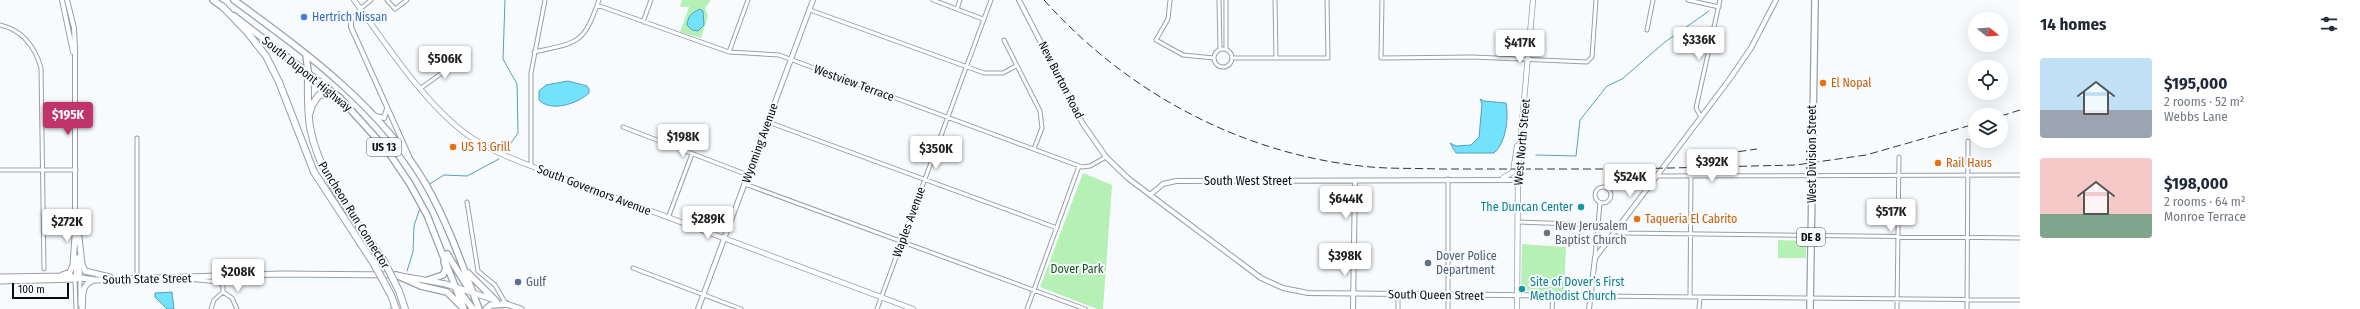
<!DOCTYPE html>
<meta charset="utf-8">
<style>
:root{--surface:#fff;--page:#f2f2f3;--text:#1f2937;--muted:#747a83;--accent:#bf346a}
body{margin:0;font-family:"Fira Sans Condensed",sans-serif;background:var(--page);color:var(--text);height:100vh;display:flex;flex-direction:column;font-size:15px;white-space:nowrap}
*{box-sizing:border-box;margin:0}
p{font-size:13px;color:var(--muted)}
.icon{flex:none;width:22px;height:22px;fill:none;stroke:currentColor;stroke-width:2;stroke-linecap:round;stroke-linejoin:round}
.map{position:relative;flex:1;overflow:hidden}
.panel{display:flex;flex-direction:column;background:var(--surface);width:340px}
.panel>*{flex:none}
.needle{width:26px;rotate:107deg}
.buttons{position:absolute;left:1968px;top:12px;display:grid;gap:8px}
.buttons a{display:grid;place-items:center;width:40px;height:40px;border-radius:50%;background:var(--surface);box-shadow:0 4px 16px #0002;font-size:20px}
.scale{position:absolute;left:12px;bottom:10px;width:57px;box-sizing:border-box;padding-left:4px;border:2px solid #0a0c0f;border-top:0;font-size:11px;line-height:14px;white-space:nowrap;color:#0a0c0f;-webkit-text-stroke:3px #f8fbfe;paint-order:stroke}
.price{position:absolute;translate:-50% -34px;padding:0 9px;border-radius:4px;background:#fff;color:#222;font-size:13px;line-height:26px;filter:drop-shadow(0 1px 2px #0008)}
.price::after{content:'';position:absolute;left:50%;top:24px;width:12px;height:9px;margin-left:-6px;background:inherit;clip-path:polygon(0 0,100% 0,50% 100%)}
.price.active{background:var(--accent);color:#fff}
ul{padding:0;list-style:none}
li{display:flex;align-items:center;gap:12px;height:100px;padding:0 20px}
li span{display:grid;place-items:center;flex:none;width:112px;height:80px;border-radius:4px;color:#555}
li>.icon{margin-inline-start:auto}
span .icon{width:48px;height:48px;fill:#fffc;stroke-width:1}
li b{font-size:17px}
h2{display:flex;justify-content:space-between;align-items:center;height:48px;padding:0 20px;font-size:17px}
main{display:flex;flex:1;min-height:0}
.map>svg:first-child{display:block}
.green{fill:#b5f1b5}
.water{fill:#74e1fd;stroke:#54a1b6}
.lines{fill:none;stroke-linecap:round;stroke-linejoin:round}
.stream{stroke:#54a1b6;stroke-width:1}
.minor-casing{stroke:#999fa7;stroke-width:5}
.tertiary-casing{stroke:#999fa7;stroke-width:6}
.secondary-casing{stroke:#999fa7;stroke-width:6}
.primary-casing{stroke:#999fa7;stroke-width:7}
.trunk-casing{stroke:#999fa7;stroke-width:8}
.motorway-casing{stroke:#999fa7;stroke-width:8}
.minor{stroke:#fff;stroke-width:3}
.tertiary{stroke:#fff;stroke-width:4}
.secondary{stroke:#fff;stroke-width:4.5}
.primary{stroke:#fff;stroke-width:5}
.trunk{stroke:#fff;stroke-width:5.5}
.motorway{stroke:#fff;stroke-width:6}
.rail{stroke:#333639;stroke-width:1;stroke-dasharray:8 4;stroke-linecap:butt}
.motorway-bridge-casing{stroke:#999fa7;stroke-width:8;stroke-linecap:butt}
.motorway-bridge{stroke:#fff;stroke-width:6}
.shop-dot{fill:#3f7fe0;stroke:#f8fbfe;stroke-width:1.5}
.food-dot{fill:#e8710a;stroke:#f8fbfe;stroke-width:1.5}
.culture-dot{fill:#0f9aa8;stroke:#f8fbfe;stroke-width:1.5}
.worship-dot{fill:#6b7280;stroke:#f8fbfe;stroke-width:1.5}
.service-dot{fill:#5c6f8a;stroke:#f8fbfe;stroke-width:1.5}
.labels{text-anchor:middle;stroke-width:4;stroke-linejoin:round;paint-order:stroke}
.shield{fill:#f8fbfe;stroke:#515457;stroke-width:1}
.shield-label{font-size:11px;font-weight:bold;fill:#0a0c0f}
.shop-label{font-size:12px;fill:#366cbe;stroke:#f8fbfe;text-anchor:start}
.street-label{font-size:12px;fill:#0a0c0f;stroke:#f8fbfe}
.food-label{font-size:12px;fill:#c56008;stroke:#f8fbfe;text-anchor:start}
.culture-label{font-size:12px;fill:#0d838f;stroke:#f8fbfe;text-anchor:end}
.worship-label{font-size:12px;fill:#5b616d;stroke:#f8fbfe;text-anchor:start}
.service-label{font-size:12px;fill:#4e5e75;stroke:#f8fbfe;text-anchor:start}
.park-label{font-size:12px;fill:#16561d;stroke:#f8fbfe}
</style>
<main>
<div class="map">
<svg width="2020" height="309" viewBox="0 0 2020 309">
<rect width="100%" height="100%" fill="#f8fbfe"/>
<path class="green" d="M682,0h29l-6,8 3,8 -7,22 -21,-6 9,-25h-9z
M1083,173l29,12 -9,124h-6l-57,-22z
M1778,240l28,1v17h-28z
M1522,244l44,3 -2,45 -43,-1z"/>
<path class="water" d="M700,9l3,2 1,14 -6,6 -6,-1 -5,-5c1,-9 4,-12 13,-16z
M568,81l19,5 2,3v4c-11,10 -37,20 -50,7v-9l7,-6z
M1480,99l4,2 22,2c3,15 0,40 -12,50h-38l-6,-10 6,3 15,-1 8,-8 3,-33z
M172,292l2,17h-7l-12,-12v-4z"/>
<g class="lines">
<path class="stream" d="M505,0l-2,59 14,25 1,49 -12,17
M1536,155l40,1 4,-36 27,-34 15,-7 43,-37 44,-31
M428,185l16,-10 23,1 32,-17
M407,271l6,-19 1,-26 6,-18
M390,309v-1"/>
<defs>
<path id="minor" d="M387,0l8,9 12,-9
M933,0l50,19
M1170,0l-2,19 -12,21 27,15 31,3
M1219,0l1,49
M1275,0l1,58
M1688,0l31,7
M597,5l132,47 50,3 303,112 8,-1 16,-9
M360,9l11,-9
M957,9l3,-9
M810,10l174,63h19l13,-7
M643,22l8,-22
M0,25c22,5 35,22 41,43l3,201
M1647,30l6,-30
M1004,40l36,71 2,17 -8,21
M1214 58a9 9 0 1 1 18 0a9 9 0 1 1-18 0Z
M1226,49v-49
M534,52c45,-10 49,-7 65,-52
M729,52l19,-52
M1232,58h96l-1,-58
M1381,58l1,-58
M1383,58l89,-1 115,5 5,-5 4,-57
M421,88l39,-28
M1701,117l-5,-9 24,-108
M768,122l289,106
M623,127l125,48
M137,138v140
M531,166v-93l14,-73
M0,170h76
M745,184l340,125
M1595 195a8 8 0 1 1 16 0a8 8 0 1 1-16 0Z
M1609,188c14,-12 30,-7 48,-12l363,-1
M467,202l11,69 17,14 11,19
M668,218l24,-64
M1518,222l82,3 21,8 399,5
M1595,257l5,-54
M633,268l108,41
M223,277v15
M80,279v26
M187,279l32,3 4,4
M75,280l1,29
M223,292l9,6 5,11
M1591,296l429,4
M1690,297l1,-121
M211,309l3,-9 9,-8
M877,309l114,-309
M1027,309l52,-143
M1398,309v-15
M1448,309v-130
M1552,309l1,-13
M1699,309l1,-11
M1897,309l2,-152
M1967,309l1,-168"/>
<path id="tertiary" d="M62,0l11,52
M67,0l7,28 1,21v190
M1019,0l64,124 23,33 23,22 132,99 22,10 25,5 283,3
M362,11l-11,8v8l58,129
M376,116l8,2 3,-9
M1150,195l13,-11 13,-3 342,-1
M78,217l1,22
M79,257l1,22
M76,279v-22
M698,309l115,-309
M1353,309l2,-128
M1589,309l6,-51 134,-178 22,-32 25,-48"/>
<path id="secondary" d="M354,0c32,44 75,111 121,140 18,11 37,19 56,26l382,143
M1503,178l10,-6 4,-26
M1517,309l1,-141 15,-168"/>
<path id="primary" d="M79,237l3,27 3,7 25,6
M62,275l8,-3 3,-7 2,-29
M0,277l68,-1 27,4 186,-6 115,1 50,9 49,16
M0,281l77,-2
M503,303l18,6
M82,309c2,-13 -3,-23 12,-29"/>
<path id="trunk" d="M213,0l11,8
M234,0c72,53 145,105 191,183 23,40 38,84 54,126
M234,16l106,82 47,52 23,34 17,31 37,94
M306,55l2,16
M447,254l22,35
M468,273l28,28
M396,275l25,11 26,6 15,15
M428,280l15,-5 3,-7 -2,-6
M460,292l13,17
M486,309l5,-4 15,-1
M1810,309l5,-309"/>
<path id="motorway" d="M222,6l25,26 19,24 13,26 35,90 60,92
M308,71c0,19 -1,37 2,56 9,51 46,92 74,134
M310,112l2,-7 7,-10 11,-1 10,4
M399,291l6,18
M391,295l5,14"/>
</defs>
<use href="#minor" class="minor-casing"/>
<use href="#tertiary" class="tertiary-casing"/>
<use href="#secondary" class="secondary-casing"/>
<use href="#primary" class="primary-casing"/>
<use href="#trunk" class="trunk-casing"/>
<use href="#motorway" class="motorway-casing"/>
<use href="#minor" class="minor"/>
<use href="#tertiary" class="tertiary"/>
<use href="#secondary" class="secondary"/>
<use href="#primary" class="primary"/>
<use href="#trunk" class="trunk"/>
<use href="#motorway" class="motorway"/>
<path class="rail" d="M1044,0c84,94 201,156 327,167 23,2 45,1 67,2h190l168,-4 70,-10 109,-31
M2001,116l19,-6
M1692,164l37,-11 28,-4"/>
<defs>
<path id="motorway-bridge" d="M384,261l15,30
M374,264l17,31"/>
</defs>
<use href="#motorway-bridge" class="motorway-bridge-casing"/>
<use href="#motorway-bridge" class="motorway-bridge"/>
</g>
<circle class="shop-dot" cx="304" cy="17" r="4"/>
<g class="food-dot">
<circle cx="1823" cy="83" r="4"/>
<circle cx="453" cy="147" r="4"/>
<circle cx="1938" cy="163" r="4"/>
<circle cx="1637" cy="219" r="4"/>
</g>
<g class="culture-dot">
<circle cx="1581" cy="207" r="4"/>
<circle cx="1522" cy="289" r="4"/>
</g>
<circle class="worship-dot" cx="1547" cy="233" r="4"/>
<g class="service-dot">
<circle cx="1428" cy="263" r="4"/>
<circle cx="518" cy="282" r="4"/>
</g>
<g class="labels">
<g class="shield">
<rect x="367" y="138" width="34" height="18" rx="3"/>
<rect x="1797" y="228" width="28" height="18" rx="3"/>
</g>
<g class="shield-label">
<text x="384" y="151">US 13</text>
<text x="1811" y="241">DE 8</text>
</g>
<g class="shop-label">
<text x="312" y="21">Hertrich Nissan</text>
</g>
<g class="street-label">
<text transform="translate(307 74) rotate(39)" y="4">South Dupont Highway</text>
<text transform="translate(1061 80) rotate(63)" y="4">New Burton Road</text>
<text transform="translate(854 83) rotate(20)" y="4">Westview Terrace</text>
<text transform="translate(1522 142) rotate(-85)" y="4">West North Street</text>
<text transform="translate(760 143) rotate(-70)" y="4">Wyoming Avenue</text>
<text transform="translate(1812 154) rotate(-90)" y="4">West Division Street</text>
<text x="1248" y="185">South West Street</text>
<text transform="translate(594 190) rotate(21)" y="4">South Governors Avenue</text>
<text transform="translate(354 215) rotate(58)" y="4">Puncheon Run Connector</text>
<text transform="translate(909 222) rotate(-70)" y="4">Waples Avenue</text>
<text transform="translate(147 279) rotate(-1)" y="4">South State Street</text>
<text transform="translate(1436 295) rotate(1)" y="4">South Queen Street</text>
</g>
<g class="food-label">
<text x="1831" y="87">El Nopal</text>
<text x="461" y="151">US 13 Grill</text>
<text x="1946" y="167">Rail Haus</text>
<text x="1645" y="223">Taqueria El Cabrito</text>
</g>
<g class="culture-label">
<text x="1573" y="211">The Duncan Center</text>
<text x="1530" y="286" text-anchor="start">Site of Dover’s First<tspan x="1530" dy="14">Methodist Church</tspan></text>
</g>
<g class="worship-label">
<text x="1555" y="230">New Jerusalem<tspan x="1555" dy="14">Baptist Church</tspan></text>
</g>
<g class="service-label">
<text x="1436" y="260">Dover Police<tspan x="1436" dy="14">Department</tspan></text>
<text x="526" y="286">Gulf</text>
</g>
<g class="park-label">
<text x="1077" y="273">Dover Park</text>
</g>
</g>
</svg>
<div class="buttons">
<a><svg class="needle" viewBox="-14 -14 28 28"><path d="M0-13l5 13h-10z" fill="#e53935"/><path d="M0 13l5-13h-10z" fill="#747a83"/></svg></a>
<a><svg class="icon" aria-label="locate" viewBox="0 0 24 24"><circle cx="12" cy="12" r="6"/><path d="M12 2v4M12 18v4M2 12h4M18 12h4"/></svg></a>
<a><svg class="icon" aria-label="layers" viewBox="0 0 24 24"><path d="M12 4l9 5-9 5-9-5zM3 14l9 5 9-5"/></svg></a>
</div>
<div class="scale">100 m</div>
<b class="price" style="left:1699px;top:61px">$336K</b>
<b class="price" style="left:1520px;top:64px">$417K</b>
<b class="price" style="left:445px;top:80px">$506K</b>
<b class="price active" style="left:68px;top:136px">$195K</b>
<b class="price" style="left:683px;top:158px">$198K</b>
<b class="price" style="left:936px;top:170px">$350K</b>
<b class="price" style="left:1712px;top:183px">$392K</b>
<b class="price" style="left:1630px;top:198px">$524K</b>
<b class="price" style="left:1346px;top:220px">$644K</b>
<b class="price" style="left:1891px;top:233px">$517K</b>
<b class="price" style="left:708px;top:240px">$289K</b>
<b class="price" style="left:67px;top:243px">$272K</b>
<b class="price" style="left:1345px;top:277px">$398K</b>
<b class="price" style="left:238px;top:293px">$208K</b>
</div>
<section class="panel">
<h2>14 homes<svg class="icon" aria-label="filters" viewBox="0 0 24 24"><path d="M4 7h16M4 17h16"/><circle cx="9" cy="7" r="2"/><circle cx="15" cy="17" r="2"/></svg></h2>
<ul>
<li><span style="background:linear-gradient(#bfe0f5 65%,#9aa5b1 0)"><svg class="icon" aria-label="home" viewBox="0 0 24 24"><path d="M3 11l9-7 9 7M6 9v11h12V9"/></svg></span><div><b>$195,000</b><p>2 rooms · 52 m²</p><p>Webbs Lane</p></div></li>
<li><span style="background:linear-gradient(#f6c9c9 70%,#7fa58c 0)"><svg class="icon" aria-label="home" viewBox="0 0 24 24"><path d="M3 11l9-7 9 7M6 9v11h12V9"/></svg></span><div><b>$198,000</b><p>2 rooms · 64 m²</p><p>Monroe Terrace</p></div></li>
</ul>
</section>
</main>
